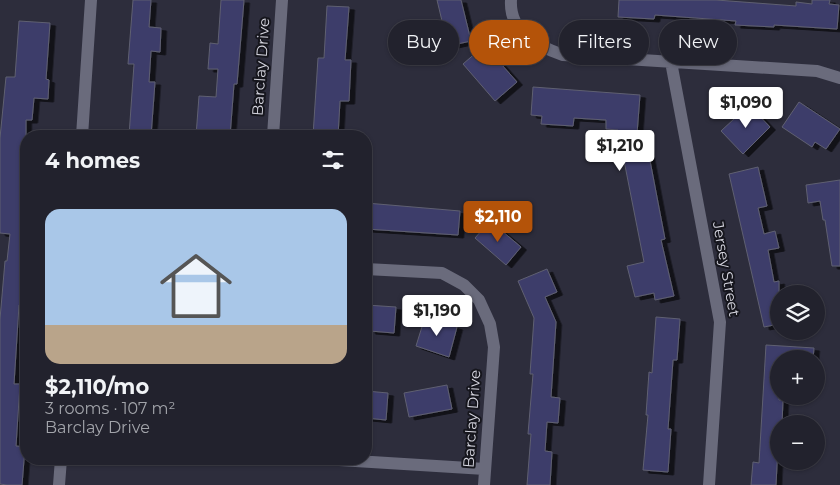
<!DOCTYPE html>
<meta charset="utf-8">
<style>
:root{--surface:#22222d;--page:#2a2a35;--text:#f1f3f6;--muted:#a2a4aa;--line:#3f3f49;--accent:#b45309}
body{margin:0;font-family:Montserrat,sans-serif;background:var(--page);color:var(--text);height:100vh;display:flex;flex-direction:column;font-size:19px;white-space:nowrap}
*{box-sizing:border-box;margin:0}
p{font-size:16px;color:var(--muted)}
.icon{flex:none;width:28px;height:28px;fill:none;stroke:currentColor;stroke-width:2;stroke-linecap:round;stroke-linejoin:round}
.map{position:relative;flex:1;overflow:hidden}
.sheet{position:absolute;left:20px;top:130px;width:352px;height:335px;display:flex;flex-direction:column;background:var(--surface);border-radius:20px;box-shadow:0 1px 4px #0004,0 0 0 1px var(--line)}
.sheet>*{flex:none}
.guide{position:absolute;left:388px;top:20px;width:378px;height:45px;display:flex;gap:10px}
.fabs{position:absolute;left:770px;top:285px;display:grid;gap:10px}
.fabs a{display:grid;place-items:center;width:55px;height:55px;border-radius:50%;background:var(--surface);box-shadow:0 1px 4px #0004,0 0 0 1px var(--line);font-size:25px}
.price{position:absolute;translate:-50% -42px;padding:0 11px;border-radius:5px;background:#fff;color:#222;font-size:16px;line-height:32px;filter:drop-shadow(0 1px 2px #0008)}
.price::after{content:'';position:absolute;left:50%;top:30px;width:15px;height:11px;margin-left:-8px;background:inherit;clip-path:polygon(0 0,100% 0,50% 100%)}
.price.current{background:var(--accent);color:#fff}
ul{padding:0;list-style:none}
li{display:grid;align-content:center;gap:10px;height:265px;padding:0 25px}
li span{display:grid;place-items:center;height:155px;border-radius:15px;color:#555}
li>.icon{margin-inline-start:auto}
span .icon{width:90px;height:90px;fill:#fffc;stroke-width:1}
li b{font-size:21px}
h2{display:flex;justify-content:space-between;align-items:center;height:60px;padding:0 25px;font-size:21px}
.chip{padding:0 18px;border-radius:22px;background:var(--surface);box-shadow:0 1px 4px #0004,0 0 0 1px var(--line);font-size:18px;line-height:45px}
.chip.current{background:var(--accent);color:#fff}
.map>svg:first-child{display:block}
.building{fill:#3e3c6b;stroke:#5f6071;filter:url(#shadow)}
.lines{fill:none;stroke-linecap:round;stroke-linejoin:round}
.street{stroke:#6a6b7c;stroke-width:12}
.labels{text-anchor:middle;stroke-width:4;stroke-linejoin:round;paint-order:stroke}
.street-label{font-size:15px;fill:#d5d5df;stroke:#16161d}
</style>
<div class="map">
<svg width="840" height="485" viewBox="0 0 840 485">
<defs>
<filter id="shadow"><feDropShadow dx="5.5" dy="3" stdDeviation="0" flood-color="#0009"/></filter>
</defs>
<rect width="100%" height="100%" fill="#2d2d3c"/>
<path class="building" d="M133,0h18l-2,27 12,1 -1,24 -9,-1 -2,31h6l-4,54h-22l5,-72h-6z
M221,0h23l-7,84h-3l-4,52h-34l3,-40 17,1 2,-28h-10l2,-26 8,1z
M437,0h24l10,41 -23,5z
M619,0h97l80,6v-4l16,2v-4h18l-1,4 10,1 -2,24 -63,-4v2l-39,-2 1,-4 -81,-6 -1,4 -36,-2z
M327,6l22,1 -4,53h6l-2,41h-9l-2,35h-25l5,-78h6z
M19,21l31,2 -4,56 3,1 -1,19 -14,-1 -2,22h-6v43l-2,36 2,1v105h-7l-5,79h6l-4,62 9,1 -3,38h-15l-7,-1v-165l5,-58h2l3,-27 -10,-1v-95l6,-61h9z
M478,51l9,11 7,-6 23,26 -22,19 -32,-37z
M533,87l107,8 -4,52 11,-2 18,94 -4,1 13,56 -19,4 -1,-7 -19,4 -8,-31 17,-4 -26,-132 -12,-1v-9l-32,-2 -1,8 -32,-2 1,-8 -11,-1z
M799,102l41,27 -14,20 -11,-7 -3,5 -30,-20z
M749,105l21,22 -27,27 -22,-23z
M758,167l9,39 -9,2 6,26 11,-3 4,17 -11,2 6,32 5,-1v43l-15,3 -35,-153z
M840,180v86h-8l-7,-46h-2l-3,-19 -12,2 -2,-18z
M366,203l94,8 -2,24 -92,-6z
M490,221l31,26 -15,18 -31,-27z
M547,269l10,23 -12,5 11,25 -5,75 9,1 -2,25 -11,-1 -2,29 7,1 -2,33h-23l4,-51h-3l5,-60h-3l4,-56 -16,-37z
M366,305l30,2 -2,26 -24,-2v-5h-4z
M425,317l32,10 -8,30 -33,-11z
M656,317l24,2 -3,41h-4l-5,69h3l-3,43 -25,-2 5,-55h-2l3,-43 3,1z
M766,345l48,3 -1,11h-34v41h4l-1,24h-3l-3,61h-25l2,-23 6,1z
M447,385l5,24 -43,8 -5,-24z
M366,391l22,2 -2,27 -20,-2z"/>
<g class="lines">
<path class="street" d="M511,0c-2,32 26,46 52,55l254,16 23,7
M671,62l49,260 -11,163
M82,136l9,-136
M273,136l9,-136
M366,269l76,4 22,12 15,15 11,24 4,23 -10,138
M323,459l162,10
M59,485l2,-26"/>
</g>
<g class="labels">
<g class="street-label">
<text transform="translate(261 67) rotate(-86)" y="5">Barclay Drive</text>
<text transform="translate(726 269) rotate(80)" y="5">Jersey Street</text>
<text transform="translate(472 419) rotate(-86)" y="5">Barclay Drive</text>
</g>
</g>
</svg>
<div class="fabs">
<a><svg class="icon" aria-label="layers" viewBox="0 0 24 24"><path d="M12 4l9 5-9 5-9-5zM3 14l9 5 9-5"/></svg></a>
<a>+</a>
<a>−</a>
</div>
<b class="price" style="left:746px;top:129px">$1,090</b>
<b class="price" style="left:620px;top:172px">$1,210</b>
<b class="price current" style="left:498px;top:243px">$2,110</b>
<b class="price" style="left:437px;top:337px">$1,190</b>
<div class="guide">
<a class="chip">Buy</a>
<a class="chip current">Rent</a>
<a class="chip">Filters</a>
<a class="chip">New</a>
</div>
<section class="sheet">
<h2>4 homes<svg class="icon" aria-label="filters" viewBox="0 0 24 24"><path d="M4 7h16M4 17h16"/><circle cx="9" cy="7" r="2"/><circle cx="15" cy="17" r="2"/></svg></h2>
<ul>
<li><span style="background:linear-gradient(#a9c7e8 75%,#b9a48a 0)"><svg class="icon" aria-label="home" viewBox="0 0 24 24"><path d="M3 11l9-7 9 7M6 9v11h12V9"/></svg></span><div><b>$2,110/mo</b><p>3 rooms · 107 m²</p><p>Barclay Drive</p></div></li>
</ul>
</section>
</div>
